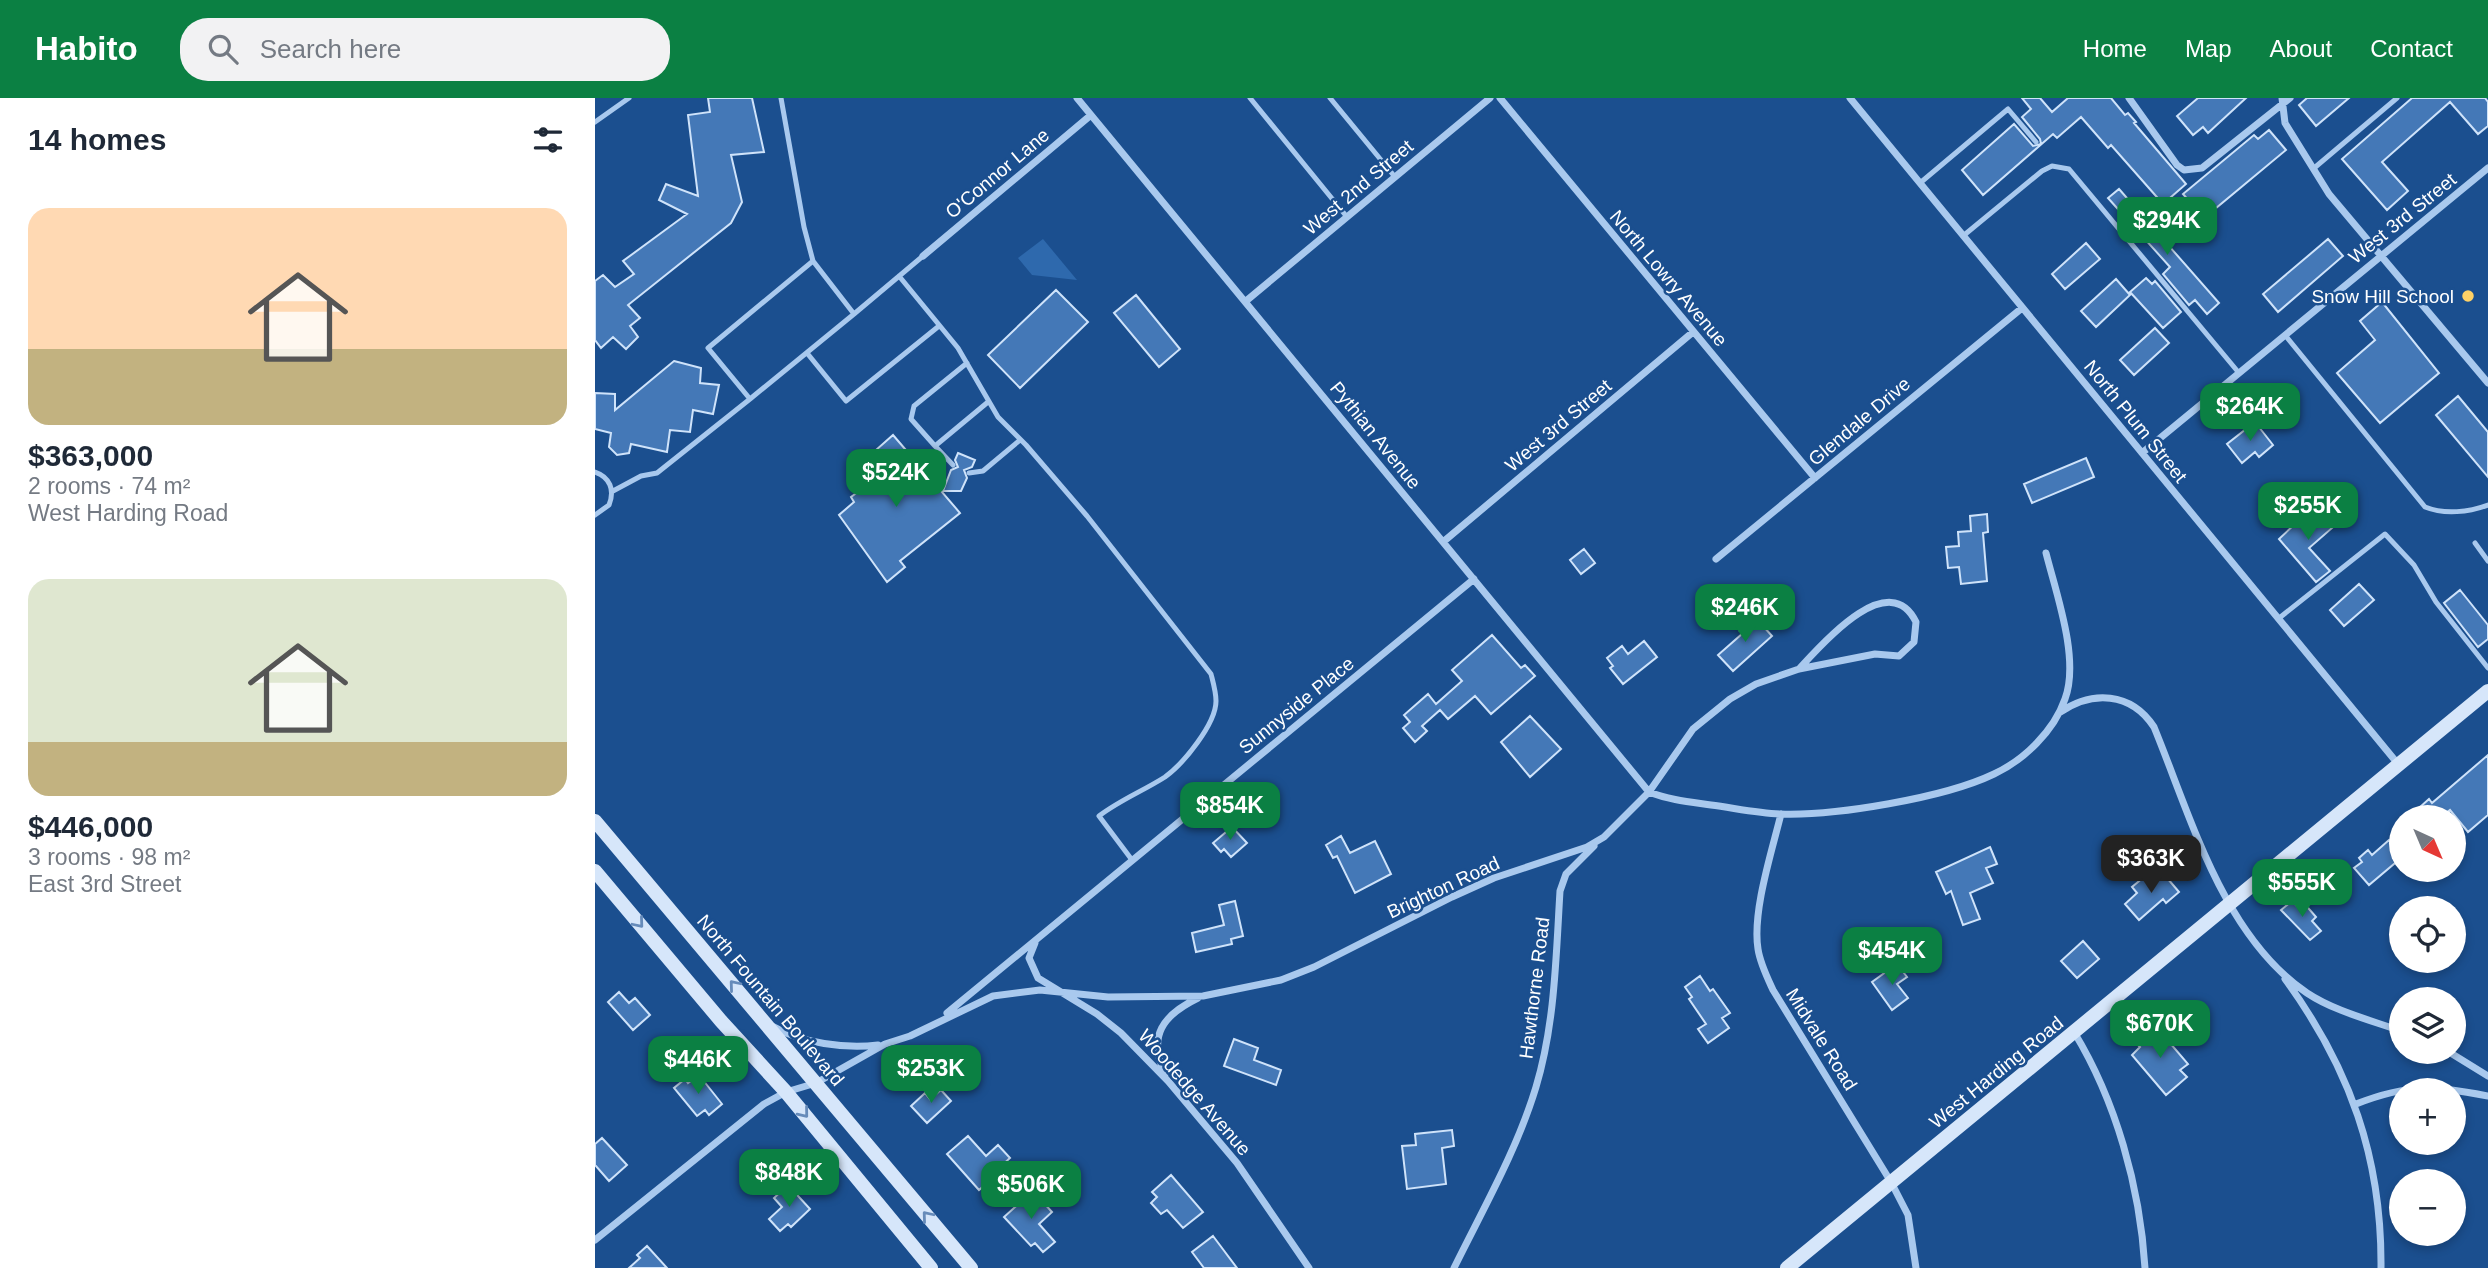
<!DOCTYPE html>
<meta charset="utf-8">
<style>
:root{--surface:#fff;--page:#f2f2f3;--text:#1f2937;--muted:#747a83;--accent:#0b8043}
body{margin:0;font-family:Helvetica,sans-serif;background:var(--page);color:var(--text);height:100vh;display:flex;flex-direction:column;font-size:26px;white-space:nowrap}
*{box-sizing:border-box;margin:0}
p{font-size:23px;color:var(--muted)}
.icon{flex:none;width:38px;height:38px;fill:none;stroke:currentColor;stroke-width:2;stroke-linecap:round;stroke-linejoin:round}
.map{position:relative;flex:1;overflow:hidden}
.side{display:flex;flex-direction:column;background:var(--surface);width:595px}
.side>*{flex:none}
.needle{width:46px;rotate:136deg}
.tools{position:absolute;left:1794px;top:707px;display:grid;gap:14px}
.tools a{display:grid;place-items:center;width:77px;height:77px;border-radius:50%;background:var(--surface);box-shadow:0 4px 10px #0003;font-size:35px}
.price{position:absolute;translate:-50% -60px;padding:0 16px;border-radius:14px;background:var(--accent);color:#fff;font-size:23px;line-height:46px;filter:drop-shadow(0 2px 4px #0008)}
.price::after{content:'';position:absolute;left:50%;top:42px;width:21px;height:16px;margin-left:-10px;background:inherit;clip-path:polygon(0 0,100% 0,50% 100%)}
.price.current{background:#222;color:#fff}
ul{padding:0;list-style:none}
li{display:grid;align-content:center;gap:14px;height:371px;padding:0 28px}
li span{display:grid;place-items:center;height:217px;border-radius:21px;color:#555}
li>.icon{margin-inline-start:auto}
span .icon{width:126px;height:126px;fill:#fffc;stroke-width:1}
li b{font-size:30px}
h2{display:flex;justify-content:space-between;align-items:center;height:84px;padding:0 28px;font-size:30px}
header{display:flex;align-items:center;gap:42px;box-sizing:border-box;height:98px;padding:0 35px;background:var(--accent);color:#fff}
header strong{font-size:33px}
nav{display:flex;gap:38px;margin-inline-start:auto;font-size:24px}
.search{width:490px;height:63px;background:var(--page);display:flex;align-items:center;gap:18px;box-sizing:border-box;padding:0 24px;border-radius:28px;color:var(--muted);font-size:26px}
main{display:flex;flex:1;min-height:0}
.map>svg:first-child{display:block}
.green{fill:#2e69ad}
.building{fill:#4478b7;stroke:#cfe3fa;stroke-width:2}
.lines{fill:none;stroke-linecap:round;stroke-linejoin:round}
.lane{stroke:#a9c9ee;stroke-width:5}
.street{stroke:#a9c9ee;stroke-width:7}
.secondary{stroke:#d6e6fa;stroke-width:14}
.oneway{stroke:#668bba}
.poi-dot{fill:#ffd166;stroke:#1b4f8f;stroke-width:2.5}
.labels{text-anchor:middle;stroke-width:5;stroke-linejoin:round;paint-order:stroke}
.street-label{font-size:19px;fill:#fff;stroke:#1b4f8f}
.poi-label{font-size:19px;fill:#fff;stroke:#1b4f8f;text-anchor:end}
</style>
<header>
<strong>Habito</strong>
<div class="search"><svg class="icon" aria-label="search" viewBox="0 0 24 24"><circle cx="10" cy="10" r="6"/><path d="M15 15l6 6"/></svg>Search here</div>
<nav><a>Home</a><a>Map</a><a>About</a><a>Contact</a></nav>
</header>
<main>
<section class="side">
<h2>14 homes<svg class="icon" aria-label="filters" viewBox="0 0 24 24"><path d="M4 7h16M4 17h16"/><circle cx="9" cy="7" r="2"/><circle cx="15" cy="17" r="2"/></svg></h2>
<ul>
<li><span style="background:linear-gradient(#ffd9b3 65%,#c2b280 0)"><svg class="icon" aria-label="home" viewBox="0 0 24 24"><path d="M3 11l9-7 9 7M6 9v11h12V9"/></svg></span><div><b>$363,000</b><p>2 rooms · 74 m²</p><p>West Harding Road</p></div></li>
<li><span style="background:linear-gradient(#dfe7d0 75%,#c2b280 0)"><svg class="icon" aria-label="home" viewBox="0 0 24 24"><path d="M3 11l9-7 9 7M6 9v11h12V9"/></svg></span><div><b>$446,000</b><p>3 rooms · 98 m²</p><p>East 3rd Street</p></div></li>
</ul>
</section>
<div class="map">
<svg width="1893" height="1170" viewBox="0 0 1893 1170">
<rect width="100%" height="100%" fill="#1b4f8f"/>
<path class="green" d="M448,141l34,41 -45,-5 -14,-17z"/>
<path class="building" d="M113,0h44l12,54 -33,3 11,47 -11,21 -103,82 12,13 -10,8 8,11 -12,12 -13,-12 -12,11 -6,-8v-59l8,-6 12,12 19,-13 -11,-13 64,-47 -28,-14 7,-16 32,12 -10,-81 22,-3z
M1427,0h18l12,14 16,-14h43l14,17 3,-2 8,9 -2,1 52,61 -23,20 -52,-59 -3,3 -27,-31 -24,21 -4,-4 -70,61 -21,-25 52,-46 19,22 8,-2 -1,-5 -18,-22 9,-8z
M1603,0h48l-38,35 -5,-6 -10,8 -16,-19z
M1712,0h42l-33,28 -17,-21z
M1817,0h73l3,4v24l-10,8 -28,-32 -68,60 26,29 -21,19 -45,-51z
M1674,32l17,20 -82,68 -21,-24 71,-59 4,4z
M1524,91l100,114 -12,11 -12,-14 -6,5 -26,-31 7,-7 -62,-69z
M1733,141l15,17 -65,56 -15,-18z
M1491,145l14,16 -35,30 -13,-15z
M1551,180l6,6 3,-3 26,31 -18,16 -33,-36z
M1521,181l14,16 -34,32 -15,-16z
M461,192l32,32 -68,66 -32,-33z
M541,197l44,54 -21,18 -45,-54z
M1787,204l57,71 -59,50 -43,-50 38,-33 -15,-19z
M1560,230l14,15 -35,32 -14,-15z
M79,263l27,7 -1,15 19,2 -6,29 -20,-4 -3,22 -20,-2 -3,22 -36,-8 -2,9 -12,2 -8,-8 2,-14 -16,-4v-36l20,1v16z
M1863,298l30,36v45l-52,-62z
M1660,324l18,23 -14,12 -4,-5 -13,11 -15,-19z
M298,337l67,78 -60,48 5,6 -18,15 -48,-67 15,-13 -3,-5 8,-6 -8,-9 31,-25 -6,-7z
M363,355l17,7 -3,7 -8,3 3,8 -6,13h-18l8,-21 7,-3 -3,-7z
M1491,360l8,19 -62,26 -8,-19z
M1718,409l19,21 -23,20 21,23 -14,11 -37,-43z
M1392,416l1,18 -5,1 4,48 -26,3 -2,-17 -11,1 -2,-21 13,-1 -1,-14 13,-1 -1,-15z
M989,451l11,14 -14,11 -11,-14z
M1764,486l15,16 -30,26 -14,-16z
M1865,492l28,35v14l-10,8 -34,-44z
M1160,519l17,19 -39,35 -15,-16 25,-22 -3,-2z
M897,537l29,33 4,-3 10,11 -44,38 -16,-18 -27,23 -8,-9 -18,16 5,5 -12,11 -12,-14 7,-6 -6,-7 24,-21 8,10 26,-23 -10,-11z
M1049,543l13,16 -34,27 -13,-16 3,-2 -6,-8 15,-12 6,8z
M935,618l31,33 -31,28 -29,-35z
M1893,657v60l-20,17 -18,-22 -9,7h-32l20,-18 3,4z
M637,729l15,16 -16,14 -7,-8 -3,3 -8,-9z
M746,738l9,17 25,-12 16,33 -36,19 -18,-37 -4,2 -7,-13z
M1794,742l12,18 -32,27 -15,-17 8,-6 -3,-4 9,-8 4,5z
M1395,749l7,17 -11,4 7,15 -23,10 10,26 -17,6 -12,-34 -5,3 -10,-22z
M1567,774l17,20 -13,11 -3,-4 -24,21 -14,-16 12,-11 -5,-6 12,-10 6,6z
M640,803l8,35 -12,3 1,5 -36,8 -4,-19 32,-8 -5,-20z
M1697,803l6,6 5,-5 13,15 -4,4 9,10 -11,9 -29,-30z
M1488,843l16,18 -22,19 -16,-17z
M1302,866l10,13 -10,7 11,14 -16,12 -20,-28z
M1105,878l10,15 3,-2 17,24 -8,5 7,10 -21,15 -10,-14 8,-5 -17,-25 3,-2 -7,-10z
M24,894l10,11 6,-5 15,17 -17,15 -25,-28z
M1553,931l4,5 6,-5 30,35 -8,6 7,7 -21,18 -34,-40 8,-8 -6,-6z
M639,941l24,9 -4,12 27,10 -5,15 -52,-19z
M104,977l23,29 -13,11 -4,-5 -8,6 -23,-28 11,-9 3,4z
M346,992l10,11 -24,22 -16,-17 14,-13 5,6z
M857,1032l2,16 -12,2 4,36 -39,5 -5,-43 14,-1 -1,-11z
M373,1038l18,20 12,-11 12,13 -11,10v5l-20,17 -32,-36z
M7,1040l25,27 -18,16 -14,-16v-21z
M576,1077l32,37 -20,16 -16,-18 -6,4 -10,-11 6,-6 -5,-5z
M193,1087l22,24 -19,18 -3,-3 -8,7 -11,-12 13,-12 -8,-9z
M438,1093l19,21 -13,12 16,18 -12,10 -8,-9 -4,3 -27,-29z
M618,1138l24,32h-33l-12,-16z
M52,1148l20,22h-38l11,-10 -3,-3z"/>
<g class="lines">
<path class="lane" d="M186,0l23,129 9,34 41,53 69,-58
M655,0l97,119
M735,0l65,79
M0,24l34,-24
M1718,71l84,-71
M1325,85l88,-74 28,33
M1368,138l79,-65 10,-5 17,3 170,204
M218,163l-105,87 42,51 104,-85
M304,178l59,72 40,69 28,28 61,71 124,158c2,8 5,18 5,27 0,23 -33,63 -51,76 -22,14 -45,23 -66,39l33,44
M1690,237l140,172c20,8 44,5 63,-2
M212,255l39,48 93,-75
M372,265l-53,43 -3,13 24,27 53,-44
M340,348l18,19
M0,374c15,5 20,18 14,33l-14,10
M374,375l14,-2 37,-31
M18,393l28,-15 16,-3 93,-74
M1880,445l13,18
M1683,521l107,-85 29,31 22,37 52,66"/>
<path class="street" d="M482,0l572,694c20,8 41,10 62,13 23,3 46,8 69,9 55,2 164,-16 214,-40 30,-14 60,-43 71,-75 15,-40 -9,-106 -19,-146
M905,0l315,380
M1255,0l548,666
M1534,0l48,67 7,5 18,-2 88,-70
M1687,0l3,25 44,71 159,189
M328,158l168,-141
M651,203l244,-203
M1547,355l346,-285
M848,444l250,-210
M1121,461l306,-251
M1464,615c33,-23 72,-21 95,14 37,90 69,209 153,266 27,18 63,27 94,38
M1186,716c-9,37 -29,98 -23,135 2,14 9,28 15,41l118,192 17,33 8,53
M440,845l-6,15 9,20 59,36 24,19 47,48 69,82 72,105
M1690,881c65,89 97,179 96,289
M352,915l527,-434
M179,929c28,16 71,22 104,18
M1479,934c42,69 66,155 71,236
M1854,954l39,24
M570,976c-18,-38 -2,-59 33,-76
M1761,1006c54,-21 77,-18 132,-8
M0,1142l169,-136 22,-12 30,-9 69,-39 25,-8 83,-40 47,-6 68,7 95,-1 78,-16 33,-13 138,-70 42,-19 93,-31 17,-10 45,-45 44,-63 37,-30 26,-15 43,-15 76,-15 24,2 15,-14 2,-20c-27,-56 -95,23 -117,47
M859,1170c29,-59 63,-118 82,-181 19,-63 20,-131 24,-196l6,-17 28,-28"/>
<path class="secondary" d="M0,723l376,447
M0,773l126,150 65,71 145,176
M1192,1170l701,-577"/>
</g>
<defs><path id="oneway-chevron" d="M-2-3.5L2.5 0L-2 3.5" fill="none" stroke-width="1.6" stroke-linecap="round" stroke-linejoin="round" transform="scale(1.75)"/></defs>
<g class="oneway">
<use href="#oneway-chevron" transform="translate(44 825) rotate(50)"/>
<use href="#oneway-chevron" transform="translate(139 887) rotate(-130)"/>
<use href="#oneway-chevron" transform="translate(209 1015) rotate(51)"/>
<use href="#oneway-chevron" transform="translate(332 1118) rotate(-130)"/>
</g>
<circle class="poi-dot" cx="1873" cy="198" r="7"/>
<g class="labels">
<g class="street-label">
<text transform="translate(402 75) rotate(-40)" y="7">O'Connor Lane</text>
<text transform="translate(763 89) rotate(-40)" y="7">West 2nd Street</text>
<text transform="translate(1807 120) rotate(-39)" y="7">West 3rd Street</text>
<text transform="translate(1074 180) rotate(50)" y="7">North Lowry Avenue</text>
<text transform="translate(1264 323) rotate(-40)" y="7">Glendale Drive</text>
<text transform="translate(1541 323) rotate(51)" y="7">North Plum Street</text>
<text transform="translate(963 327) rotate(-40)" y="7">West 3rd Street</text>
<text transform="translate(781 337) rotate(51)" y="7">Pythian Avenue</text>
<text transform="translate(701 607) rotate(-39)" y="7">Sunnyside Place</text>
<text transform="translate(848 789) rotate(-25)" y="7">Brighton Road</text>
<text transform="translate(939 890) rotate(-83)" y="7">Hawthorne Road</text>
<text transform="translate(176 902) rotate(50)" y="7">North Fountain Boulevard</text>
<text transform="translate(1227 941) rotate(58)" y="7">Midvale Road</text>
<text transform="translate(1401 974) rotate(-39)" y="7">West Harding Road</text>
<text transform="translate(600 994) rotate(49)" y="7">Woodedge Avenue</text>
</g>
<g class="poi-label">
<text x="1859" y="205">Snow Hill School</text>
</g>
</g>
</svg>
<div class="tools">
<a><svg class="needle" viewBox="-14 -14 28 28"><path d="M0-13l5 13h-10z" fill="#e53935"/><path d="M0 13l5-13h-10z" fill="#747a83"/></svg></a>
<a><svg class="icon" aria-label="locate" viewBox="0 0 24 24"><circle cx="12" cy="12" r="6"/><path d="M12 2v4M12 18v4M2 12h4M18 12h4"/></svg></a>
<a><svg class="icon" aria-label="layers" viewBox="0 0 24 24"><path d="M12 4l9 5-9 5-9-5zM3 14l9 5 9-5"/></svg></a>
<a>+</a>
<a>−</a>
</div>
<b class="price" style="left:1572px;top:159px">$294K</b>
<b class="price" style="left:1655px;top:345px">$264K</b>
<b class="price" style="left:301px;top:411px">$524K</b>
<b class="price" style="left:1713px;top:444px">$255K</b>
<b class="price" style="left:1150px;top:546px">$246K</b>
<b class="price" style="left:635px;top:744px">$854K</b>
<b class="price current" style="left:1556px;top:797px">$363K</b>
<b class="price" style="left:1707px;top:821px">$555K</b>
<b class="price" style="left:1297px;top:889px">$454K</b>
<b class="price" style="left:1565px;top:962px">$670K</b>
<b class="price" style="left:103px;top:998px">$446K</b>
<b class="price" style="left:336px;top:1007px">$253K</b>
<b class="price" style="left:194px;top:1111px">$848K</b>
<b class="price" style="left:436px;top:1123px">$506K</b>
</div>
</main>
